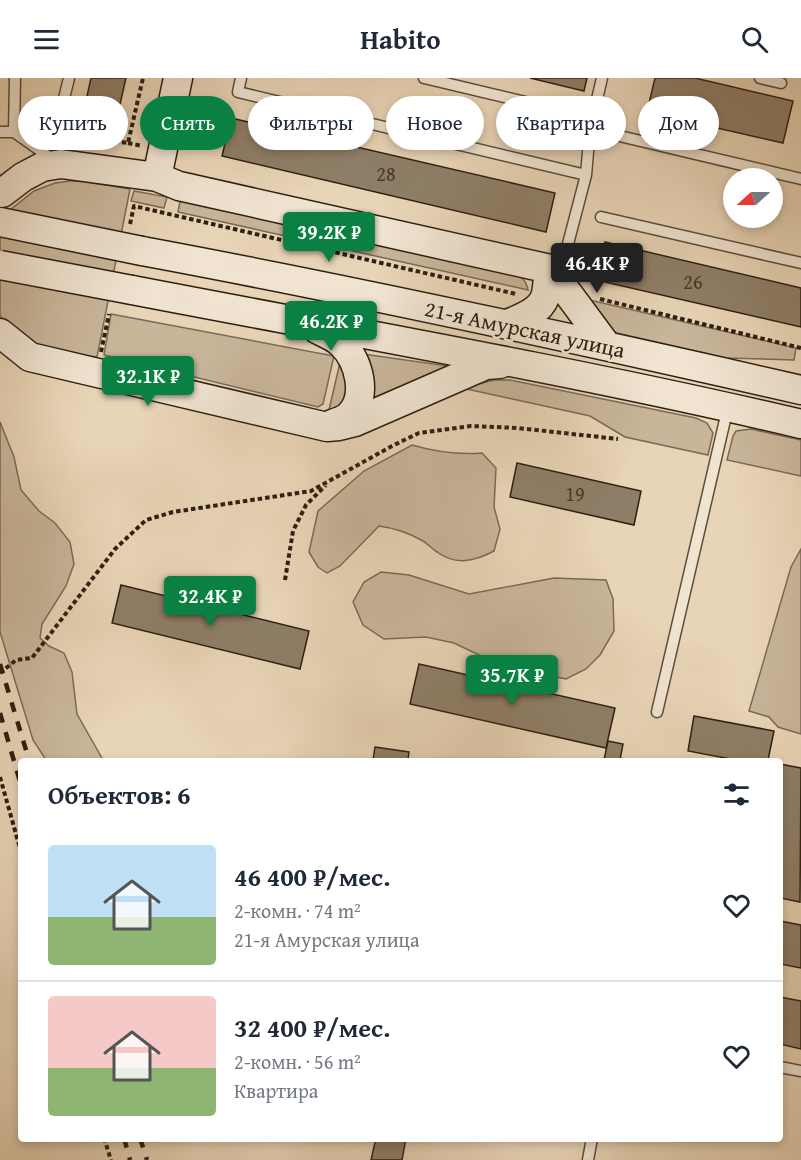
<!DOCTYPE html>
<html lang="ru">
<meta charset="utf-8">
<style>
:root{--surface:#fff;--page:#f6f6f7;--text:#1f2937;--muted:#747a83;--line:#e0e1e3;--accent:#0b8043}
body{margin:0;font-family:"Gentium Book Plus",serif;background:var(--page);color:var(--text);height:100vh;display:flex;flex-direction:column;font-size:22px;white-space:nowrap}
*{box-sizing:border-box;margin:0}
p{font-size:20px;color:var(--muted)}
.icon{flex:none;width:33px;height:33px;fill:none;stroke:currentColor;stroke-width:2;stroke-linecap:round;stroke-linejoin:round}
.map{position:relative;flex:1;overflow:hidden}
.panel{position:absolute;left:18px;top:680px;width:765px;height:384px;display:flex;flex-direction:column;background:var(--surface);border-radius:6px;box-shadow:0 3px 9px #0003}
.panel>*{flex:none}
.top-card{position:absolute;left:18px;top:18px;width:765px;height:54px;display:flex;gap:12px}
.needle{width:39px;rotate:249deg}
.buttons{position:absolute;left:723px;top:90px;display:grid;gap:12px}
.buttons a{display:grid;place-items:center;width:60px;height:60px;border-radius:50%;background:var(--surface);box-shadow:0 3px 9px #0003;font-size:30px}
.price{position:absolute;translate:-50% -51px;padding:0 14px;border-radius:6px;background:var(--accent);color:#fff;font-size:20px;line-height:39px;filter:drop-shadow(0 2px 3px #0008)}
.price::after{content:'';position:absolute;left:50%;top:36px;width:18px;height:14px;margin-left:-9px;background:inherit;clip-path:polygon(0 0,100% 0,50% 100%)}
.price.current{background:#222;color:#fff}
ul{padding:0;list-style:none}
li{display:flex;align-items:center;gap:18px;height:150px;padding:0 30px}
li+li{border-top:2px solid var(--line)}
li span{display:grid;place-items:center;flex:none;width:168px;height:120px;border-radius:6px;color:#555}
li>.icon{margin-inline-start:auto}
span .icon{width:72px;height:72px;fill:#fffc;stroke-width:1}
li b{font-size:26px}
h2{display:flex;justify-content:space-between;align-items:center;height:72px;padding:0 30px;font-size:26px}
.tag{padding:0 21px;border-radius:27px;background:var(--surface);box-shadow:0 3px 9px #0003;font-size:21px;line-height:54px}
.tag.current{background:var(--accent);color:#fff}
header{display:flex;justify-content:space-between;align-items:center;height:78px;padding:0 30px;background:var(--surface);font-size:27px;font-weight:800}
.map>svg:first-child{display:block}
.green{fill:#c8b59a;stroke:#7a6a56;stroke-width:1.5}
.building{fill:#8e7e67;stroke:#2c2012;stroke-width:1.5}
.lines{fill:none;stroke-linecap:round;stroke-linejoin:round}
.lane-casing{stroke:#5b4d3b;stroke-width:13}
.secondary-casing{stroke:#2c2012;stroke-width:31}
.path{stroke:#2c2012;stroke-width:4;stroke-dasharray:4.5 3;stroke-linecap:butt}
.lane{stroke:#f0e3d0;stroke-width:10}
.secondary{stroke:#f0e3d0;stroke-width:28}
.rail{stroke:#2c2012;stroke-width:4.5;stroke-dasharray:10 10;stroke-linecap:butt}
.secondary-bridge-casing{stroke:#2c2012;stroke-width:31;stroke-linecap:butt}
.secondary-bridge{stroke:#f0e3d0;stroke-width:28}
.labels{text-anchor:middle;stroke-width:5;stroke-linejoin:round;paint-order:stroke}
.number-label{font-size:20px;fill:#443827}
.street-label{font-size:22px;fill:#2c2012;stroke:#f0e3d0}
</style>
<header><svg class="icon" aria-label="menu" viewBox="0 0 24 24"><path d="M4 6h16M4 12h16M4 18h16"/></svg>Habito<svg class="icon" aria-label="search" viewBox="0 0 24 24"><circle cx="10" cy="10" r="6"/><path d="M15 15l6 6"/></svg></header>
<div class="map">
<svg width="801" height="1082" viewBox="0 0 801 1082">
<rect width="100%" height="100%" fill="#e8d4b6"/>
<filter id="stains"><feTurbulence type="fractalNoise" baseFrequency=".00333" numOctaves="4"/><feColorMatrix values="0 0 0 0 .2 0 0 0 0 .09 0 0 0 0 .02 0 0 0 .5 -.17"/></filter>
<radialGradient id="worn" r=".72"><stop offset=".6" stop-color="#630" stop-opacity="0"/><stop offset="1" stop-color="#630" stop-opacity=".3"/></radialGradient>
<path class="green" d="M70,103h11l49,8 -33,168 -22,-2 -34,-8 -37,-25 -4,-7v-90l10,-15 24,-19 21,-8z
M134,113l33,6 -3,11 -33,-7z
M180,123l334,73c9,3 12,7 14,16l-350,-78z
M581,220l215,50 -2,12 -68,-2 -109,-25 -12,-6z
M111,236l223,42 -11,48 -5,3 -214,-52z
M363,276l85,12 -79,34z
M341,280l9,39 -14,11 -7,2z
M494,302h16l186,38 11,5 6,10 -5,22 -83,-18 -35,-21 -128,-28z
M0,344l14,35 7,33 18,21 16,12 15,19 4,22 -8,22 -24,38 -2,14 9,8 15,7 8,19 5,42 26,46h-57l-13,-20 -33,-108z
M751,351l50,11v36l-74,-16 6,-24 3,-5z
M412,367c24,7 45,10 70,8l14,15 -2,39 6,22 -6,22c-19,10 -38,15 -57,1 -5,-3 -9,-8 -14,-11 -14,-8 -29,-13 -44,-15l-39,40 -13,7 -9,-6 -9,-15 9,-41 46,-40z
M801,471v185l-23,-7 -9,-10 -20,-6 42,-144z
M381,494l28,3 60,19 85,-16 52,2 7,19 1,32 -14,24 -14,14 -20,10 -64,-13 -48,-23 -28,-6 -42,2 -21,-14 -10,-23 11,-20z"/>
<path class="building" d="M91,0h35l-11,48 -33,-7z
M530,0h57l-3,13z
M655,0h40l98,23 -10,42 -136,-31z
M231,40l324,75 -9,39 -324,-76z
M605,164l196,46v39l-205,-47z
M517,385l124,28 -7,34 -124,-28z
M121,507l188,46 -9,38 -188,-46z
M419,586l196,44 -9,40 -196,-44z
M694,638l80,15 -6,29h-32l-48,-9z
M608,663l15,3 -3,16h-16z
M375,669l34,5 -1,8h-35z
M780,686l21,4 -1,134 -20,-4z
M780,843l21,4v43l-21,-4z
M780,919l21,4v48l-21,-5z
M376,1060h30l-4,22h-31z"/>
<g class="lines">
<defs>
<path id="lane" d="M15,0l-1,54 41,29
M241,0l-3,14 348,83
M424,0l169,40
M760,0l21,5
M59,41l10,-41
M590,51l211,50
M0,54h14
M601,139l200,46
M550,191l13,-6 23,-88 4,-46 12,-51
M657,634l71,-305
M780,989l21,4
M588,1082l4,-22"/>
<path id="secondary" d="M157,99l21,-99
M2,115l21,-16 19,-10 19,-3 96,13 22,9 371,83 57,77
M142,173c221,41 440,89 659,139
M132,212c224,43 448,82 669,134
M507,246c13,-5 33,-12 38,-27 3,-9 2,-19 5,-28
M317,251c7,4 18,8 24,14 18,17 28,54 8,73 -5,4 -11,6 -17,8
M0,255l30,24 297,70 12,-1 16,-4 131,-57 14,-1"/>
</defs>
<use href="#lane" class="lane-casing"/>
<use href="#secondary" class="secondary-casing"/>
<path class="path" d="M40,54l88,11 15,-65
M128,65l14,3
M130,146l4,-18 382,88
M600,221l201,49
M101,274l8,-38
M285,502l8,-49 13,-26 20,-20
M0,595l16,-13 16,-2 83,-109 31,-29 27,-8 138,-21 81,-45 27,-13 52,-7 47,2 100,11
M0,699l21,75
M104,1060l7,22"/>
<use href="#lane" class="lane"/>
<use href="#secondary" class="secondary"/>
<path class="rail" d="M0,586l29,96
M0,635l21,72
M124,1060l6,22
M140,1060l7,22"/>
<defs>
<path id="secondary-bridge" d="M0,144l142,29
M0,187l132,25"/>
</defs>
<use href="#secondary-bridge" class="secondary-bridge-casing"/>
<use href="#secondary-bridge" class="secondary-bridge"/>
</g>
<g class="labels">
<g class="number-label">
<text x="386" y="103">28</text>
<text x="693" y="211">26</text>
<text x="575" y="423">19</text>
</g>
<g class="street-label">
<text transform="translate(525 251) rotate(12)" y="8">21-я Амурская улица</text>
</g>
</g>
<rect width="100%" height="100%" filter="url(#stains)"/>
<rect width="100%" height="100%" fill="url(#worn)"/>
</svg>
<div class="buttons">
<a><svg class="needle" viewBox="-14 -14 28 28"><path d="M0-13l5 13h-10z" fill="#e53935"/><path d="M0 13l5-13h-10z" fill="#747a83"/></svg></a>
</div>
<b class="price" style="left:329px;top:185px">39.2K ₽</b>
<b class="price current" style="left:597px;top:216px">46.4K ₽</b>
<b class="price" style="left:331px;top:274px">46.2K ₽</b>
<b class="price" style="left:148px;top:329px">32.1K ₽</b>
<b class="price" style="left:210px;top:549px">32.4K ₽</b>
<b class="price" style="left:512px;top:628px">35.7K ₽</b>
<div class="top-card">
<a class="tag">Купить</a>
<a class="tag current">Снять</a>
<a class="tag">Фильтры</a>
<a class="tag">Новое</a>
<a class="tag">Квартира</a>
<a class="tag">Дом</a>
</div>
<section class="panel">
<h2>Объектов: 6<svg class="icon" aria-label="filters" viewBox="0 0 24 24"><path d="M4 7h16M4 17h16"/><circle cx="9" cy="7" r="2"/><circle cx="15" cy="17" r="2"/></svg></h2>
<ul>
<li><span style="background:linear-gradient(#bfe0f5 60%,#8fb573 0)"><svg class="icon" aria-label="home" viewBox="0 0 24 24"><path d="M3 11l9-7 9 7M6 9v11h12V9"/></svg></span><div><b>46 400 ₽/мес.</b><p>2-комн. · 74 m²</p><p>21-я Амурская улица</p></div><svg class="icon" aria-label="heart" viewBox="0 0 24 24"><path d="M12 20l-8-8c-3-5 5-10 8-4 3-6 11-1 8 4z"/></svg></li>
<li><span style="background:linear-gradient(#f6c9c9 60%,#8fb573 0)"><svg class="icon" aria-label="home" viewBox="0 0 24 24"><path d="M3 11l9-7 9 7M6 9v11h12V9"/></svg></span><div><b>32 400 ₽/мес.</b><p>2-комн. · 56 m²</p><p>Квартира</p></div><svg class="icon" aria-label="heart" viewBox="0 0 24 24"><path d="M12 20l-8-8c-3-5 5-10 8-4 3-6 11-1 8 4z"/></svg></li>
</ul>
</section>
</div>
